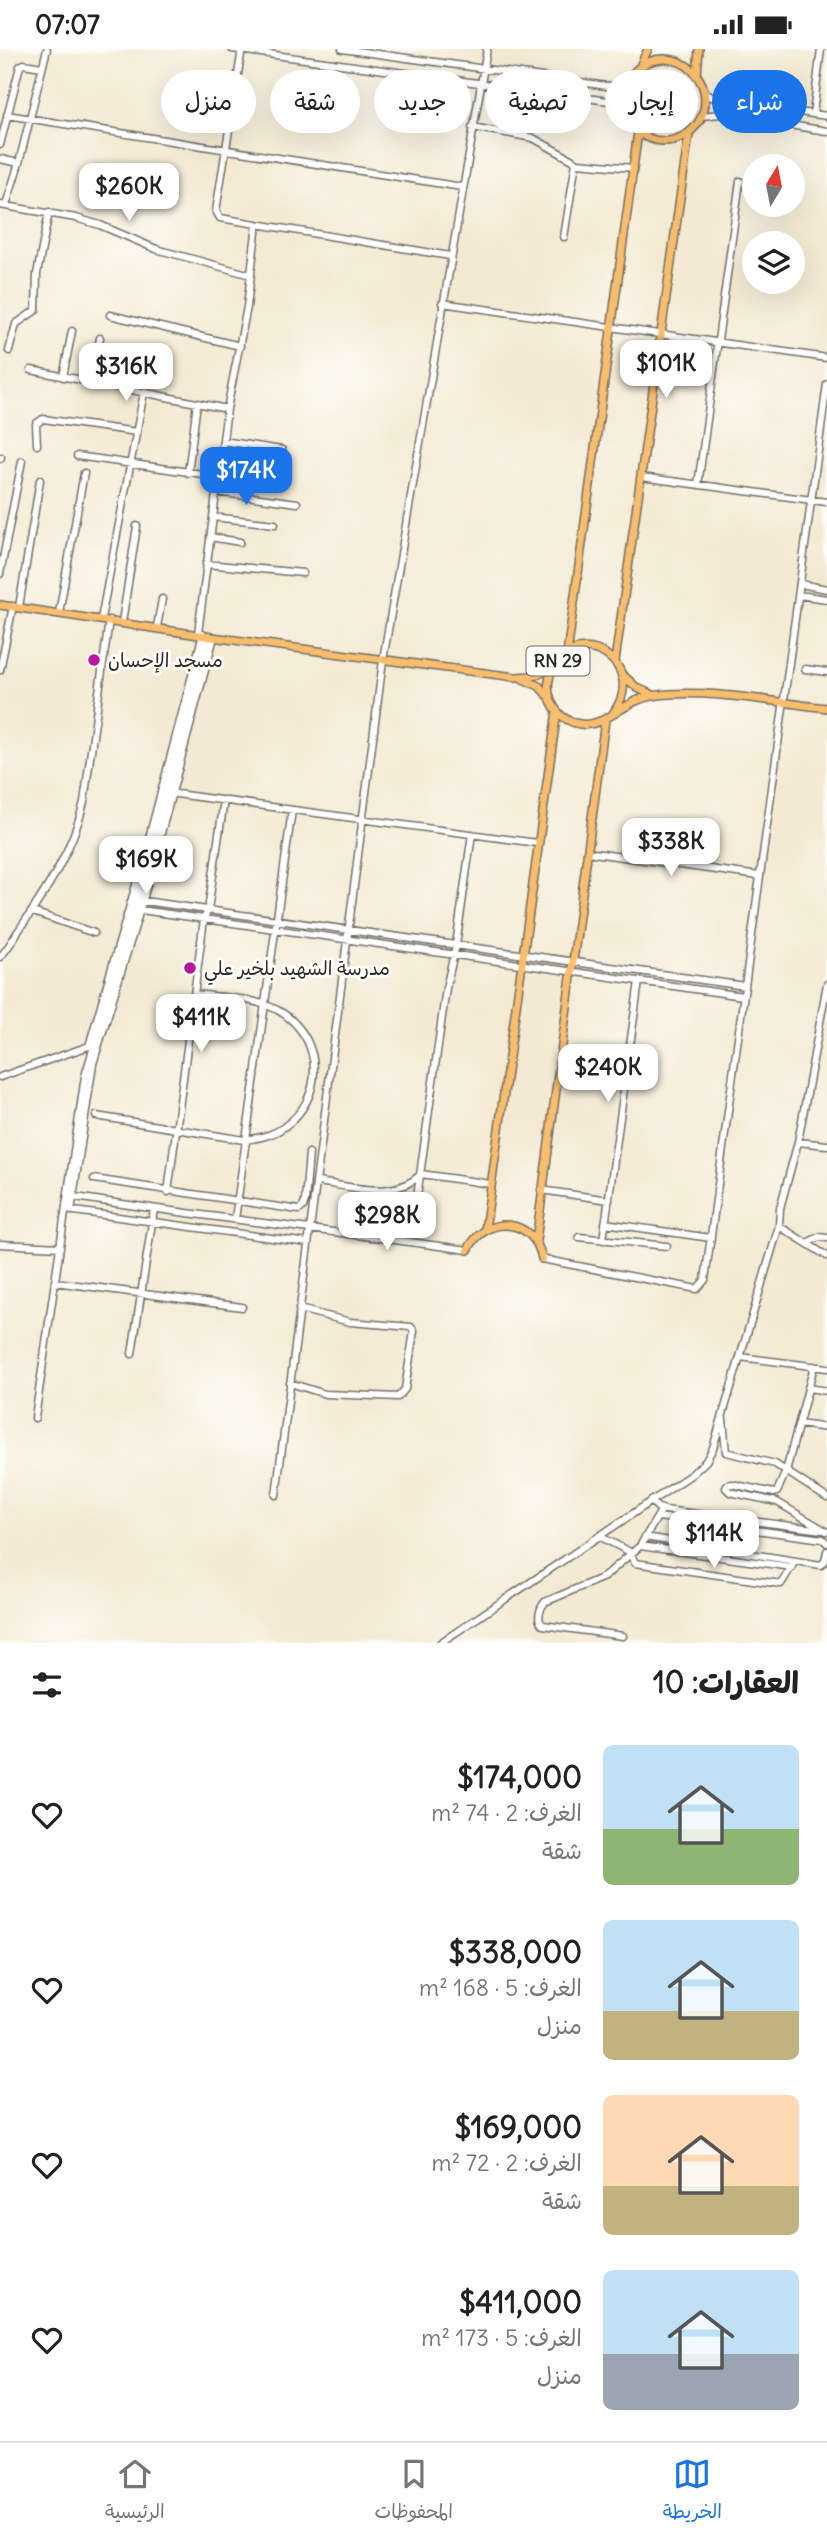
<!DOCTYPE html>
<html lang="ar">
<meta charset="utf-8">
<style>
:root{--surface:#fff;--page:#f2f2f2;--text:#222;--muted:#767676;--line:#e0e0e0;--accent:#1a73e8}
body{margin:0;font-family:Delius,"Playpen Sans Arabic",sans-serif;background:var(--page);color:var(--text);direction:rtl;height:100vh;display:flex;flex-direction:column;font-size:26px;white-space:nowrap}
*{box-sizing:border-box;margin:0}
p{font-size:23px;color:var(--muted)}
.icon{flex:none;width:38px;height:38px;fill:none;stroke:currentColor;stroke-width:2;stroke-linecap:round;stroke-linejoin:round}
.map{position:relative;height:1594px;overflow:hidden;direction:ltr}
.details{display:flex;flex-direction:column;background:var(--surface);flex:1}
.details>*{flex:none}
.banner{position:absolute;left:21px;top:21px;width:786px;height:63px;direction:rtl;display:flex;gap:14px}
.needle{width:46px;rotate:10deg}
.fabs{position:absolute;left:742px;top:105px;display:grid;gap:14px}
.fabs a{display:grid;place-items:center;width:63px;height:63px;border-radius:50%;background:var(--surface);box-shadow:0 7px 28px #0002;font-size:35px}
.price{position:absolute;translate:-50% -60px;padding:0 16px;border-radius:14px;background:#fff;color:#222;font-size:23px;line-height:46px;filter:drop-shadow(0 2px 4px #0008)}
.price::after{content:'';position:absolute;left:50%;top:42px;width:21px;height:16px;margin-left:-10px;background:inherit;clip-path:polygon(0 0,100% 0,50% 100%)}
.price.active{background:var(--accent);color:#fff}
ul{padding:0;list-style:none}
li{display:flex;align-items:center;gap:21px;height:175px;padding:0 28px}
li span{display:grid;place-items:center;flex:none;width:196px;height:140px;border-radius:10px;color:#555}
li>.icon{margin-inline-start:auto}
span .icon{width:84px;height:84px;fill:#fffc;stroke-width:1}
li b{font-size:30px}
h2{display:flex;justify-content:space-between;align-items:center;height:84px;padding:0 28px;font-size:30px}
.chip{padding:0 24px;border-radius:32px;background:var(--surface);box-shadow:0 7px 28px #0002;font-size:24px;line-height:63px}
.chip.active{background:var(--accent);color:#fff}
.status{display:flex;justify-content:space-between;align-items:center;height:49px;padding:0 35px;background:var(--surface);direction:ltr}
.status svg{height:19px;fill:currentColor}
.dock{display:flex;justify-content:space-around;align-items:center;height:98px;border-top:2px solid var(--line);background:var(--surface);font-size:19px;color:var(--muted)}
.dock a{display:grid;justify-items:center;gap:4px}
.dock .active{color:var(--accent)}
.map>svg:first-child{display:block}
.lines{fill:none;stroke-linecap:round;stroke-linejoin:round}
.minor-casing{stroke:#716e66;stroke-width:9}
.major-casing{stroke:#716e66;stroke-width:10}
.minor{stroke:#fff;stroke-width:6}
.major{stroke:#f9be6d;stroke-width:7}
.poi-dot{fill:#b5179e;stroke:#fdfcf7;stroke-width:2.5}
.labels{text-anchor:middle;stroke-width:6;stroke-linejoin:round;paint-order:stroke}
.shield{fill:#fdfcf7;stroke:#6a6a68;stroke-width:2}
.shield-label{font-size:18px;font-weight:bold;fill:#2b2b2b}
.poi-label{font-size:19px;fill:#2b2b2b;stroke:#fdfcf7;text-anchor:start}
</style>
<div class="status"><b>07:07</b><svg viewBox="0 0 49 12"><path d="M0 12V9h3v3zM5 12V6h3v6zM10 12V3h3v9zM15 12V0h3v12zM26 1h20v11H26zM47 4h2v5h-2z"/></svg></div>
<div class="map">
<svg width="827" height="1594" viewBox="0 0 827 1594">
<rect width="100%" height="100%" fill="#fdfcf7"/>
<filter id="ink" filterUnits="userSpaceOnUse"><feTurbulence type="fractalNoise" baseFrequency=".0143" numOctaves="2"/><feDisplacementMap in="SourceGraphic" scale="14" xChannelSelector="R" yChannelSelector="G"/><feConvolveMatrix kernelMatrix="1 2 1 2 8 2 1 2 1" color-interpolation-filters="sRGB"/></filter>
<filter id="wash" filterUnits="userSpaceOnUse"><feTurbulence type="fractalNoise" baseFrequency=".00686" numOctaves="4" result="noise"/><feDisplacementMap in="SourceGraphic" scale="28" xChannelSelector="R" yChannelSelector="G"/><feGaussianBlur stdDeviation="1.57" result="paint"/><feColorMatrix in="noise" values="0 0 0 0 0 0 0 0 0 0 0 0 0 0 0 0 0 1.4 0 .05"/><feComposite in="paint" operator="in"/></filter>
<g filter="url(#wash)">
<rect width="100%" height="100%" fill="#f4ead3"/>
</g>
<g filter="url(#ink)">
<g class="lines">
<defs>
<path id="minor" d="M232,0l391,54
M242,0l-26,162 4,7 230,38
M342,0l265,37 18,-1
M704,42l7,6 16,5 100,14
M813,65l8,-65
M7,66l455,72
M702,67l18,-2 107,17
M472,78l61,11 45,25 55,5
M0,96l20,-79 4,-2 18,3
M0,110l19,4
M0,156l76,13 24,7 56,24 95,26
M6,156l13,-42 28,-114
M564,188l12,-75
M442,254l385,55
M110,266l130,31
M9,302l7,-27 20,-14 1,-36 12,-62
M31,321l196,39
M63,328l9,-46
M91,333l9,-44
M223,392l59,9
M37,396l-1,-21 7,-5 94,13
M77,407l140,20
M0,410l1,-2
M188,424l9,-70
M641,428l186,25
M698,436l42,-304
M216,443l81,11
M213,468l62,7
M210,488l30,5
M206,515l97,9
M0,525l22,-113
M800,535l27,5
M799,546l28,4
M19,558l21,-127
M59,564l25,-140
M101,570l43,-227
M122,573l15,-96
M157,578l5,-28
M198,584l29,-224 20,-102 10,-83
M805,620l22,3
M0,621l13,-64
M169,744l368,50
M587,803l172,24
M137,851l608,86
M134,860l609,87
M33,863l61,21
M0,908c8,-8 13,-18 19,-27 28,-40 54,-81 65,-128l25,-182
M0,1028l89,-31 53,-182 61,-230
M96,1067l148,24c14,-2 28,-4 40,-13 40,-28 40,-85 0,-113 -24,-17 -61,-16 -89,-20
M798,1093l29,3
M94,1130l205,31 4,-3 2,-5 4,-49
M317,1133c34,4 77,19 104,-8l70,10
M541,1141l68,10
M168,1143l36,-273 4,-9 16,-110
M69,1147c133,21 266,35 399,54
M67,1161l241,33
M71,1162l22,-147 50,-164 71,-263
M415,1162l31,-223 10,-43 16,-111
M235,1170l57,-409
M605,1174l106,15
M779,1177l48,30
M579,1188l88,9
M603,1191l36,-259
M807,1194l12,-6 8,1
M0,1195l60,3
M542,1210l155,30 8,-9 122,-896
M55,1233l187,25
M132,1305l22,-145
M740,1308l87,11
M814,1317l-28,105 -9,21 -3,1 -42,-9 -5,1 -1,3 4,4 47,10 49,29
M290,1334l35,11 73,3 7,-8 9,-58 -3,-4 -61,-5 -51,-13
M808,1339l19,3
M35,1369l50,-342 63,-212 60,-228
M723,1370l3,33 49,12 52,34
M799,1375l28,4
M276,1446l107,-835 104,-611
M651,1452l7,7 7,2 157,20
M658,1468l165,22 4,4
M599,1487l31,16 5,11 146,21 14,-23
M645,1488l176,28 4,-4 2,-10
M640,1497l152,21
M623,1587l-80,-11c-7,-5 -3,-17 2,-23l59,-25 36,-31 22,-37
M440,1594l252,-169 14,-13 7,-13 66,-222 1,-18 18,-66 29,-158"/>
<path id="major" d="M623 51a41 41 0 1 1 82 0a41 41 0 1 1-82 0Z
M641,15l7,-15
M697,26l2,-26
M0,556l212,32 303,40 19,-1 19,-8
M567,605l71,-522
M615,612l74,-527
M624,627l13,12 14,6
M523,630l16,7 8,9
M614,663c34,-48 -34,-89 -60,-45 -14,23 0,53 26,57 26,4 44,-24 72,-28 53,-8 121,6 175,12
M485,1181l72,-519
M536,1192l69,-521
M468,1201c18,-37 67,-32 74,9"/>
</defs>
<use href="#minor" class="minor-casing"/>
<use href="#major" class="major-casing"/>
<use href="#minor" class="minor"/>
<use href="#major" class="major"/>
</g>
</g>
<g class="poi-dot">
<circle cx="94" cy="611" r="7"/>
<circle cx="190" cy="919" r="7"/>
</g>
<g class="labels">
<rect class="shield" x="526.5" y="597.5" width="63" height="29" rx="5"/>
<g class="shield-label">
<text x="558" y="618">RN 29</text>
</g>
<g class="poi-label">
<text x="108" y="618">مسجد الإحسان</text>
<text x="204" y="926">مدرسة الشهيد بلخير علي</text>
</g>
</g>
</svg>
<div class="fabs">
<a><svg class="needle" viewBox="-14 -14 28 28"><path d="M0-13l5 13h-10z" fill="#e53935"/><path d="M0 13l5-13h-10z" fill="#767676"/></svg></a>
<a><svg class="icon" aria-label="layers" viewBox="0 0 24 24"><path d="M12 4l9 5-9 5-9-5zM3 14l9 5 9-5"/></svg></a>
</div>
<b class="price" style="left:129px;top:174px">$260K</b>
<b class="price" style="left:666px;top:351px">$101K</b>
<b class="price" style="left:126px;top:354px">$316K</b>
<b class="price active" style="left:246px;top:458px">$174K</b>
<b class="price" style="left:671px;top:829px">$338K</b>
<b class="price" style="left:146px;top:847px">$169K</b>
<b class="price" style="left:201px;top:1005px">$411K</b>
<b class="price" style="left:608px;top:1055px">$240K</b>
<b class="price" style="left:387px;top:1203px">$298K</b>
<b class="price" style="left:714px;top:1521px">$114K</b>
<div class="banner">
<a class="chip active">شراء</a>
<a class="chip">إيجار</a>
<a class="chip">تصفية</a>
<a class="chip">جديد</a>
<a class="chip">شقة</a>
<a class="chip">منزل</a>
</div>
</div>
<section class="details">
<h2>العقارات: 10<svg class="icon" aria-label="filters" viewBox="0 0 24 24"><path d="M4 7h16M4 17h16"/><circle cx="9" cy="7" r="2"/><circle cx="15" cy="17" r="2"/></svg></h2>
<ul>
<li><span style="background:linear-gradient(#bfe0f5 60%,#8fb573 0)"><svg class="icon" aria-label="home" viewBox="0 0 24 24"><path d="M3 11l9-7 9 7M6 9v11h12V9"/></svg></span><div><b>$174,000</b><p>الغرف: 2 · 74 m²</p><p>شقة</p></div><svg class="icon" aria-label="heart" viewBox="0 0 24 24"><path d="M12 20l-8-8c-3-5 5-10 8-4 3-6 11-1 8 4z"/></svg></li>
<li><span style="background:linear-gradient(#bfe0f5 65%,#c2b280 0)"><svg class="icon" aria-label="home" viewBox="0 0 24 24"><path d="M3 11l9-7 9 7M6 9v11h12V9"/></svg></span><div><b>$338,000</b><p>الغرف: 5 · 168 m²</p><p>منزل</p></div><svg class="icon" aria-label="heart" viewBox="0 0 24 24"><path d="M12 20l-8-8c-3-5 5-10 8-4 3-6 11-1 8 4z"/></svg></li>
<li><span style="background:linear-gradient(#ffd9b3 65%,#c2b280 0)"><svg class="icon" aria-label="home" viewBox="0 0 24 24"><path d="M3 11l9-7 9 7M6 9v11h12V9"/></svg></span><div><b>$169,000</b><p>الغرف: 2 · 72 m²</p><p>شقة</p></div><svg class="icon" aria-label="heart" viewBox="0 0 24 24"><path d="M12 20l-8-8c-3-5 5-10 8-4 3-6 11-1 8 4z"/></svg></li>
<li><span style="background:linear-gradient(#bfe0f5 60%,#9aa5b1 0)"><svg class="icon" aria-label="home" viewBox="0 0 24 24"><path d="M3 11l9-7 9 7M6 9v11h12V9"/></svg></span><div><b>$411,000</b><p>الغرف: 5 · 173 m²</p><p>منزل</p></div><svg class="icon" aria-label="heart" viewBox="0 0 24 24"><path d="M12 20l-8-8c-3-5 5-10 8-4 3-6 11-1 8 4z"/></svg></li>
</ul>
</section>
<nav class="dock">
<a class="active"><svg class="icon" aria-label="map" viewBox="0 0 24 24"><path d="M3 6l6-2 6 2 6-2v14l-6 2-6-2-6 2zM9 4v14M15 6v14"/></svg>الخريطة</a>
<a><svg class="icon" aria-label="saved" viewBox="0 0 24 24"><path d="M7 4h10v16l-5-4-5 4z"/></svg>المحفوظات</a>
<a><svg class="icon" aria-label="home" viewBox="0 0 24 24"><path d="M3 11l9-7 9 7M6 9v11h12V9"/></svg>الرئيسية</a>
</nav>
